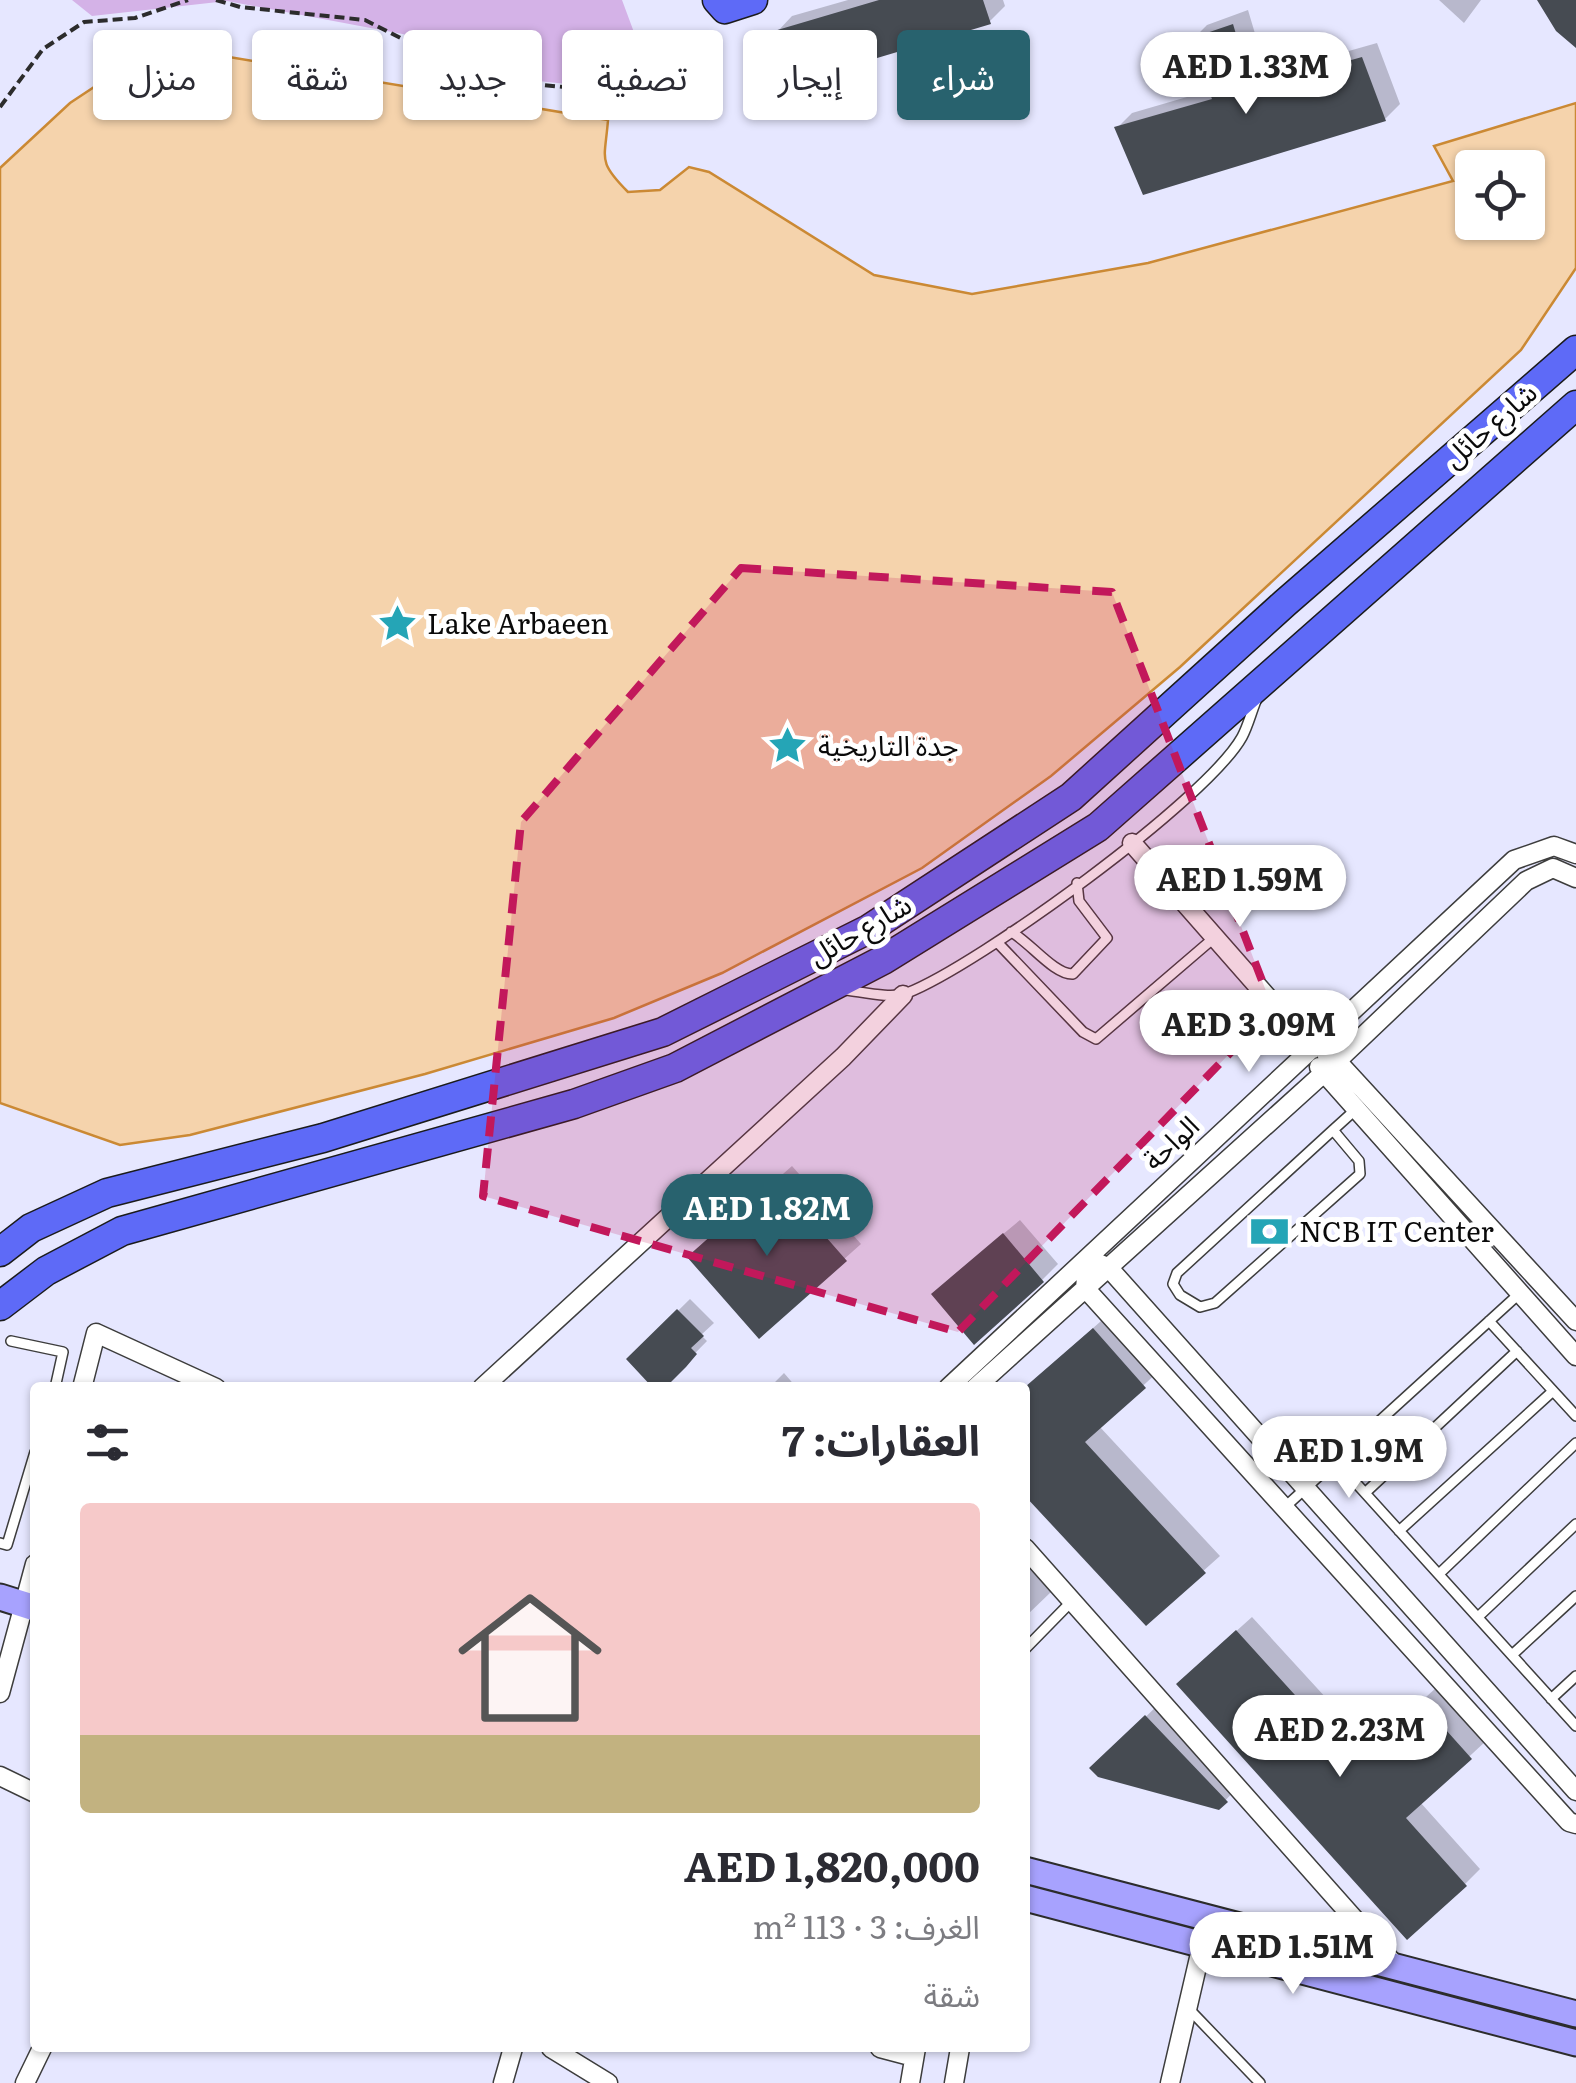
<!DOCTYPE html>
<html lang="ar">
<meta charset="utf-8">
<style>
:root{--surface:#fff;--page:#f7f7f7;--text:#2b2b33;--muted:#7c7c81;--line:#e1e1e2;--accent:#28626e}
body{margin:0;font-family:Literata,"Noto Sans Arabic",serif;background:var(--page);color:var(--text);direction:rtl;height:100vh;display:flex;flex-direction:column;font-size:38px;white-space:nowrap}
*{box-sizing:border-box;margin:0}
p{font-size:32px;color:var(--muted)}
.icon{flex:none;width:55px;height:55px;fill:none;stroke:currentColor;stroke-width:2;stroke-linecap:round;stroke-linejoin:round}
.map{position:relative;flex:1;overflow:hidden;direction:ltr}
.details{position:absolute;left:30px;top:1382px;width:1000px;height:670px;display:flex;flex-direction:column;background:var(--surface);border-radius:10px;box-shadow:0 2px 8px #0004;direction:rtl}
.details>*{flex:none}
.banner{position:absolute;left:30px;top:30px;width:1000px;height:90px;direction:rtl;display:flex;gap:20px}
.buttons{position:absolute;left:1455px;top:150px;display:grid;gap:20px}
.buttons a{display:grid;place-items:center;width:90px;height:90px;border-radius:10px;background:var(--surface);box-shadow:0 2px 8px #0004;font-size:50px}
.price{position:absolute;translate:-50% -85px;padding:0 22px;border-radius:35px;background:#fff;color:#222;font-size:32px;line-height:65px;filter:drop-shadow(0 2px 5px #0008)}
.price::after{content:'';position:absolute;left:50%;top:60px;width:30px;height:22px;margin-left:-15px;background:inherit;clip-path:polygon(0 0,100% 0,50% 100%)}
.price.on{background:var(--accent);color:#fff}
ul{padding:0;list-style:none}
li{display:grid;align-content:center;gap:20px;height:530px;padding:0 50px}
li+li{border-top:2px solid var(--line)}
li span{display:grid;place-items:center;height:310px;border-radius:10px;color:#555}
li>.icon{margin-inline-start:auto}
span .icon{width:180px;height:180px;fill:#fffc;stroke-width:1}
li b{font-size:42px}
h2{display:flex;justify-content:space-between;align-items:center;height:120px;padding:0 50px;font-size:42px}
.tag{padding:0 35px;border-radius:10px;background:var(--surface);box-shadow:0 2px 8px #0004;font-size:35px;line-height:90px}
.tag.on{background:var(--accent);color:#fff}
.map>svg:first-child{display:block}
.green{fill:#d4b2e7}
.water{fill:#f5d3ac;stroke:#cb8934;stroke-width:2.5;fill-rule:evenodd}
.shadow{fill:#0003}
.building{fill:#464b52}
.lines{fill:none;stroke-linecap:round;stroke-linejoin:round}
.lane-casing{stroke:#3d3d3d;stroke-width:12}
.street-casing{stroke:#3d3d3d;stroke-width:21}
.secondary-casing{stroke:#2c2c2c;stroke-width:29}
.primary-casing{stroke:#1b1b1b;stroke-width:31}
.path{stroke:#2c2c2c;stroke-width:4;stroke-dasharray:10 5;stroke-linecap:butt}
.lane{stroke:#fff;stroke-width:9}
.street{stroke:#fff;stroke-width:18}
.secondary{stroke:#a7a2fe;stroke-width:25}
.primary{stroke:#5e6af7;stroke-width:28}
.marked{fill:#c2185b;fill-opacity:0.2;stroke:#c2185b;stroke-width:8;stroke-dasharray:20 12;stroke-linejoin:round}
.labels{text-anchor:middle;stroke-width:10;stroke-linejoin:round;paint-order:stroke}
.street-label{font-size:28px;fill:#0a0a0a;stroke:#fff}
.poi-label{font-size:28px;fill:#0a0a0a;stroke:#fff;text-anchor:start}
</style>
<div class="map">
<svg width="1576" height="2083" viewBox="0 0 1576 2083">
<rect width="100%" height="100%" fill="#e6e7ff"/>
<path class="green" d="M72,0h550l13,35 40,48 -8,11 -180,-18 -74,-40 -186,-35 -135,15z"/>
<path class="water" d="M144,54l73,1 391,65c-3,40 -11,41 20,72l32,-2 29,-23 20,5 165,103 98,19 176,-31 305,-82 -19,-35 142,-43v165l-55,82 -341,317 -129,109 -129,92 -200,105 -108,45 -189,56 -235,61 -70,10 -120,-42v-935l70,-65zM1472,168h56v54h-56z"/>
<path class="shadow" d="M848,0h155l2,6 -16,16 -212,10 15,-16z
M1439,0h42l-17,23z
M1248,10l19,64 110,-31 23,61 -15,15 -268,9 15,-15 79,-23 -19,-50 15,-15z
M792,1166l69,78 -102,91 -53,-93z
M1020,1220l38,44 -16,16 -92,-2z
M690,1299l24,24 -13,12 6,6 -46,47 -32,-29z
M1109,1314l50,57 -60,55 121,130 -74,66 -121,-130v-104z
M784,1373l13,15h-28z
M1025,1564l26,28 -26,25z
M1252,1617l119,130 66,-60 49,54 -66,61 60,67 -15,15 -270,-216z
M1162,1701l79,83 -23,24 -125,-40z"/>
<path class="building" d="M879,0h104l8,24 -201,60 -16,-53z
M1537,0h39v48l-20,-17z
M1233,24l19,64 110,-31 24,64 -243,74 -29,-68 98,-28 -23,-60z
M775,1179l72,82 -88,78 -72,-82z
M1003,1233l41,49 -70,63 -43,-51z
M677,1309l27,27 -13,12 6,6 -11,13 -21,21h-12l-27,-29z
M1093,1328l53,60 -61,54 121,131 -60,53 -121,-130v-109z
M1236,1630l118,130 66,-59 52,58 -66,59 61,68 -60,54 -231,-256z
M1145,1715l83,87 -9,8 -121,-33 -9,-9z"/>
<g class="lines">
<defs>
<path id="lane" d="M1011,932c18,9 43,43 62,42l34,-36 -28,-37 -2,-18
M997,942l86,90 13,7 119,-102
M846,990c17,2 45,9 61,3 70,-27 300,-193 335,-256 6,-11 9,-24 14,-36
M1333,1130l26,31 1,13 -145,129 -15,4 -20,-12 -7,-11 4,-11 156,-143 21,-19
M1489,1321l87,95
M11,1341l52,11 -8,36
M1336,1461l240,265
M1365,1493l152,-142
M1285,1507l235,-214
M1399,1531l154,-140
M0,1543l7,2 28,-93
M1439,1574l137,-131
M1478,1617l98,-93
M1025,1649l47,-48
M1512,1655l64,-59
M1551,1699l25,-23
M1188,2008l72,75"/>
<path id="street" d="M1132,843l181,206
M1327,1056l10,5 239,260
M1319,1067l257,289
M82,1388l14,-55 120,55
M482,1388l361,-331 60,-62
M948,1388l566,-528 40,-14 22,8
M975,1388l362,-327 189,-180 27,-13 23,10
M1025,1548l371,418
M0,1693l35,-129
M0,1776l35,17
M1576,1791l-468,-524 -20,-8 -3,29 484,534 7,2
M551,2048l57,35
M880,2048l34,9
M25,2083l17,-35
M503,2083l10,-35
M910,2083l6,-35
M954,2083l6,-35
M1170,2083l32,-138"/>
<path id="secondary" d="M0,1597l35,11
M1025,1870l551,144
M1025,1898l551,145"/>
<path id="primary" d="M717,0l8,9 28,-9
M0,1252l31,-24 76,-35 216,-55 340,-106 206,-103 202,-132 214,-194 291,-253
M0,1306l46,-35 76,-40 452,-127 101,-36 208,-108 215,-133 478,-422"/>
</defs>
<use href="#lane" class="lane-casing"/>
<use href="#street" class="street-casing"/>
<use href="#secondary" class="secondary-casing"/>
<use href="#primary" class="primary-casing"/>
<path class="path" d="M216,0l24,7 125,13 117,59 194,19 8,-6
M0,107l43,-58 41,-27 51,-4 53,-18"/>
<use href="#lane" class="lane"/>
<use href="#street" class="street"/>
<use href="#secondary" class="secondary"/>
<use href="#primary" class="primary"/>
</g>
<path class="marked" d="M741,568l371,24 161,417 -315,323 -475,-136 38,-374z"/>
<defs>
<symbol id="sight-bare" viewBox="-9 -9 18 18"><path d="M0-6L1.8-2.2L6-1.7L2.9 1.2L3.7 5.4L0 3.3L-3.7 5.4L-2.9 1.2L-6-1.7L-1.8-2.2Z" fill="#25a5b6" stroke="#fff" stroke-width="2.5" paint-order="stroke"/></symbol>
<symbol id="bank-bare" viewBox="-9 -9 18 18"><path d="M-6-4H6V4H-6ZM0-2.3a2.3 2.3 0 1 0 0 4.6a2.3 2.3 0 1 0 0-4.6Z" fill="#25a5b6" stroke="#fff" stroke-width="2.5" paint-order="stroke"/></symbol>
</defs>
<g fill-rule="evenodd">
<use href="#sight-bare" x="370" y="596" width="55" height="55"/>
<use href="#sight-bare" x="760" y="718" width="55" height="55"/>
<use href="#bank-bare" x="1242" y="1204" width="55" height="55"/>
</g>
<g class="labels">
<g class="street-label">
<text transform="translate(1490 425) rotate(-41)" y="10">شارع حائل</text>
<text transform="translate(860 930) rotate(-30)" y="10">شارع حائل</text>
<text transform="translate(1171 1143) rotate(-43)" y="10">الواحة</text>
</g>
<g class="poi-label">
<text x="427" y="634">Lake Arbaeen</text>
<text x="818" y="756">جدة التاريخية</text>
<text x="1299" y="1242">NCB IT Center</text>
</g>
</g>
</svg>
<div class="buttons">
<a><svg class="icon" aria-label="locate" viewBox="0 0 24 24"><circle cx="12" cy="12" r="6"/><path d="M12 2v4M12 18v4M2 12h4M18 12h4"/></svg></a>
</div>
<b class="price" style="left:1246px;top:117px">AED 1.33M</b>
<b class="price" style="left:1240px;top:930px">AED 1.59M</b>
<b class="price" style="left:1249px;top:1075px">AED 3.09M</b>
<b class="price on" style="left:767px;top:1259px">AED 1.82M</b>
<b class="price" style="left:1349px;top:1501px">AED 1.9M</b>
<b class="price" style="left:1340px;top:1780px">AED 2.23M</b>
<b class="price" style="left:1293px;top:1997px">AED 1.51M</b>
<div class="banner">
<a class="tag on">شراء</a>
<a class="tag">إيجار</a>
<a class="tag">تصفية</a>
<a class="tag">جديد</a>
<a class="tag">شقة</a>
<a class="tag">منزل</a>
</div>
<section class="details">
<h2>العقارات: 7<svg class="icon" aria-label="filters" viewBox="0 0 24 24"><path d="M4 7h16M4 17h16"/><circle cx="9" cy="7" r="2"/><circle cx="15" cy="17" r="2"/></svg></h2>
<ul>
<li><span style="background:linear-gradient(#f6c9c9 75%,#c2b280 0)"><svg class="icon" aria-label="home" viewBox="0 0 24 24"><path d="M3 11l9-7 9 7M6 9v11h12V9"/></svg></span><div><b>AED 1,820,000</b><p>الغرف: 3 · 113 m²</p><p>شقة</p></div></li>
</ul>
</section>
</div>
